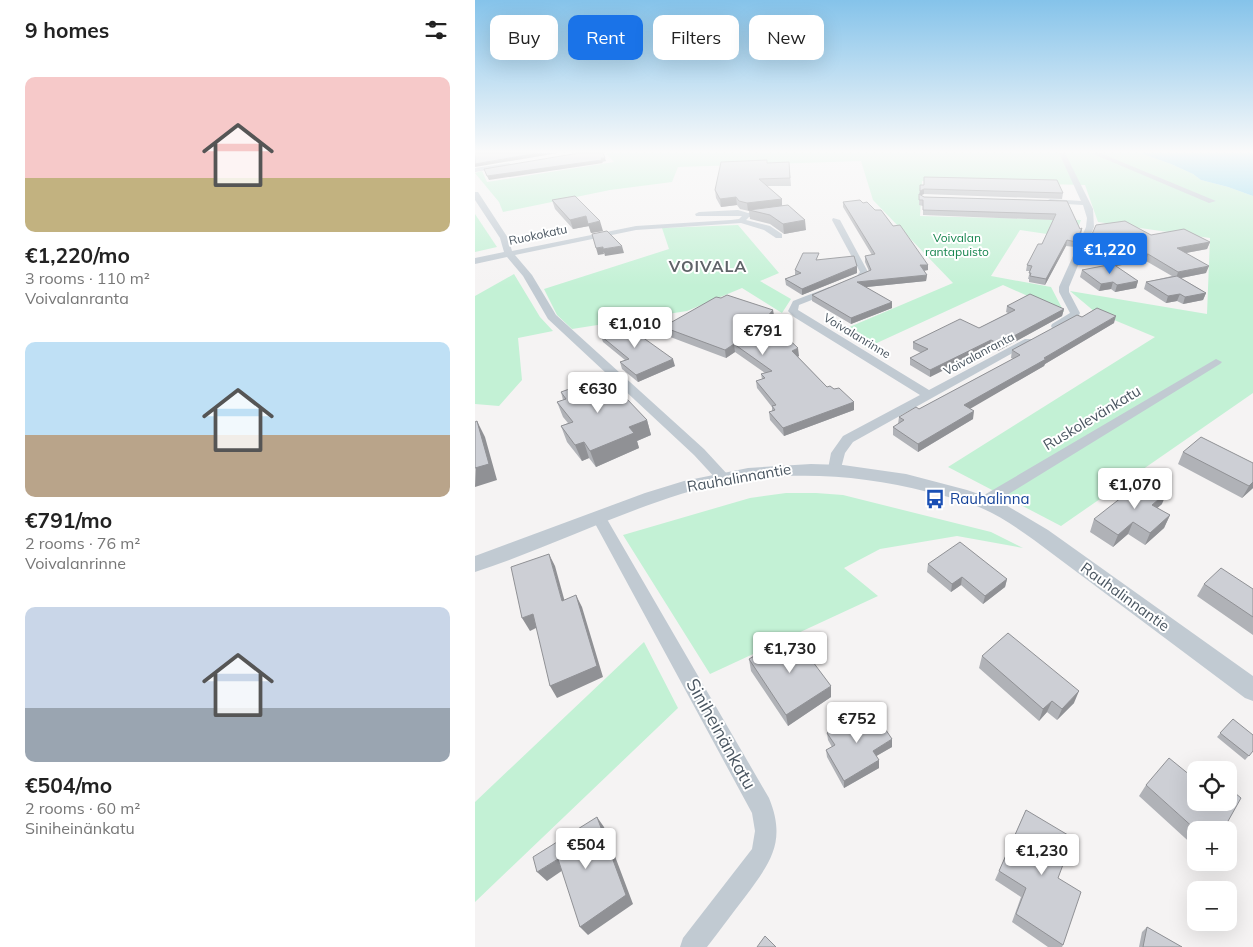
<!DOCTYPE html>
<meta charset="utf-8">
<style>
:root{--surface:#fff;--page:#f2f2f2;--text:#222;--muted:#767676;--accent:#1a73e8}
body{margin:0;font-family:Mulish,sans-serif;background:var(--page);color:var(--text);height:100vh;display:flex;flex-direction:column;font-size:19px;white-space:nowrap}
*{box-sizing:border-box;margin:0}
p{font-size:16px;color:var(--muted)}
.icon{flex:none;width:28px;height:28px;fill:none;stroke:currentColor;stroke-width:2;stroke-linecap:round;stroke-linejoin:round}
.map{position:relative;flex:1;overflow:hidden}
.drawer{display:flex;flex-direction:column;background:var(--surface);width:475px}
.drawer>*{flex:none}
.guide{position:absolute;left:15px;top:15px;width:475px;height:45px;display:flex;gap:10px}
.controls{position:absolute;left:712px;top:761px;display:grid;gap:10px}
.controls a{display:grid;place-items:center;width:50px;height:50px;border-radius:10px;background:var(--surface);box-shadow:0 5px 20px #0002;font-size:25px}
.price{position:absolute;translate:-50% -42px;padding:0 11px;border-radius:5px;background:#fff;color:#222;font-size:16px;line-height:32px;filter:drop-shadow(0 1px 2px #0008)}
.price::after{content:'';position:absolute;left:50%;top:30px;width:15px;height:11px;margin-left:-8px;background:inherit;clip-path:polygon(0 0,100% 0,50% 100%)}
.price.current{background:var(--accent);color:#fff}
ul{padding:0;list-style:none}
li{display:grid;align-content:center;gap:10px;height:265px;padding:0 25px}
li span{display:grid;place-items:center;height:155px;border-radius:10px;color:#555}
li>.icon{margin-inline-start:auto}
span .icon{width:90px;height:90px;fill:#fffc;stroke-width:1}
li b{font-size:21px}
h2{display:flex;justify-content:space-between;align-items:center;height:60px;padding:0 25px;font-size:21px}
.chip{padding:0 18px;border-radius:10px;background:var(--surface);box-shadow:0 5px 20px #0002;font-size:18px;line-height:45px}
.chip.current{background:var(--accent);color:#fff}
main{display:flex;flex:1;min-height:0}
.map>svg:first-child{display:block}
.green{fill:#c3f1d5}
.water{fill:#90daee}
.lines{fill:none;stroke-linecap:round;stroke-linejoin:round}
.minor{fill:#c1cad2;fill-rule:evenodd}
.tertiary{fill:#c1cad2;fill-rule:evenodd}
.wall{fill:#b0b2b7}
.shaded-wall{fill:#909195}
.building{fill:#cdcfd5;stroke:#909195}
.labels{text-anchor:middle;stroke-width:4;stroke-linejoin:round;paint-order:stroke}
.far-street-label{font-size:12px;fill:#4a5661;stroke:#fff}
.far-park-label{font-size:12px;fill:#17864f;stroke:#fff}
.street-label{font-size:15px;fill:#4a5661;stroke:#fff}
.transit-label{font-size:15px;fill:#164399;stroke:#fff;text-anchor:start}
.far-district-label{font-size:16px;font-weight:bold;letter-spacing:1px;fill:#5f6368;stroke:#fff}
.near-street-label{font-size:18px;fill:#4a5661;stroke:#fff}
</style>
<main>
<section class="drawer">
<h2>9 homes<svg class="icon" aria-label="filters" viewBox="0 0 24 24"><path d="M4 7h16M4 17h16"/><circle cx="9" cy="7" r="2"/><circle cx="15" cy="17" r="2"/></svg></h2>
<ul>
<li><span style="background:linear-gradient(#f6c9c9 65%,#c2b280 0)"><svg class="icon" aria-label="home" viewBox="0 0 24 24"><path d="M3 11l9-7 9 7M6 9v11h12V9"/></svg></span><div><b>€1,220/mo</b><p>3 rooms · 110 m²</p><p>Voivalanranta</p></div></li>
<li><span style="background:linear-gradient(#bfe0f5 60%,#b9a48a 0)"><svg class="icon" aria-label="home" viewBox="0 0 24 24"><path d="M3 11l9-7 9 7M6 9v11h12V9"/></svg></span><div><b>€791/mo</b><p>2 rooms · 76 m²</p><p>Voivalanrinne</p></div></li>
<li><span style="background:linear-gradient(#c9d6e8 65%,#9aa5b1 0)"><svg class="icon" aria-label="home" viewBox="0 0 24 24"><path d="M3 11l9-7 9 7M6 9v11h12V9"/></svg></span><div><b>€504/mo</b><p>2 rooms · 60 m²</p><p>Siniheinänkatu</p></div></li>
</ul>
</section>
<div class="map">
<svg width="778" height="947" viewBox="0 0 778 947">
<rect width="100%" height="100%" fill="#f5f3f3"/>
<path class="green" d="M131,153h534l31,11 22,10 8,6 27,7 25,9v197l-192,133 -113,-59 207,-130 -60,-25 -25,-21 137,23 3,-76 -112,-16 -13,-37 -163,-4 -2,35 161,4 -7,18 -54,-8 -29,46 60,11 13,25 -61,-27 -137,63 -26,-17 113,-48 -80,-83 -12,-39 -183,6 -6,15 -62,8 -107,22 -4,-10 -24,-29 7,-2 5,11 127,-20z
M0,214l22,33 -22,5z
M263,225l41,48 -19,8 31,18 -9,14 -40,-25 -55,23 -115,18 -15,-14 -13,-26 125,-40 -7,-21z
M39,274l26,43 13,14 -35,7 4,42 -23,26 -24,-2v-108z
M311,493h30l27,2 148,37 32,16 -66,-12 -77,13 -36,19 34,28 -168,78 -87,-139 127,-37z
M169,642l34,66 -203,194v-100z"/>
<path class="water" d="M665,153h113v43l-25,-9 -27,-7 -8,-6 -22,-10z"/>
<g class="lines">
<path class="minor" d="M584,153h6l28,56 1,18 -25,60v5l11,21 -3,6 -21,10 -4,-1 -1,-2 1,-2 18,-11 -11,-21v-5l27,-60 1,-9 -4,-13 -33,-2 -4,-2 4,-2 31,2z
M616,153h9l116,48 -7,2z
M34,163l3,2 -1,1 -36,6v-4z
M0,192h3l30,46 4,13 124,-25 95,-6 8,-1 3,-3h-46l-1,-2 4,-2 39,-2 10,3 23,-2v4l-22,2 -3,3 24,6 12,8v4h-6l-12,-8 -23,-7 -105,7 -121,25 17,20 24,40 148,134 24,26 2,3 -2,3h-10l-24,-26 -146,-136 -25,-43 -16,-19 -32,7v-6l29,-6 -4,-14 -25,-38z
M358,218l7,2 28,52c-5,8 -12,15 -22,13l-2,-2 13,-7 3,-4 -28,-52z
M354,287l3,1v4l-33,13 -1,5 131,80 96,-51h8l1,2 -181,101 -8,11 -5,19h-10l-2,-3 3,-16 12,-17 77,-41 -126,-78 -6,-6 5,-10z
M741,359l6,3 -2,2 -231,142h-10l-2,-4 2,-4z
M124,513l5,1 165,284c18,44 1,65 -24,99 -13,17 -25,33 -38,50h-27l3,-9 69,-89 3,-18 -3,-18 -160,-295 2,-4z"/>
<path class="tertiary" d="M336,464l32,1 63,9 61,16 32,11 49,29 205,146v25l-8,-3 -211,-158c-17,-12 -35,-25 -55,-33 -16,-7 -34,-11 -51,-15 -81,-21 -167,-23 -247,2 -70,22 -136,55 -206,78v-16l170,-63 39,-12 64,-13z"/>
</g>
<path class="wall" d="M314,162l2,24h-24l15,13v6l24,25 -22,4 -14,-10 -20,-5 -1,-8 -9,-2 -3,-4 -16,2 -5,-9 -1,-8 52,-27z
M445,185l143,8 -1,6 -138,-5 -3,1 3,2 143,4 13,28 2,-1 -1,6 -6,13 -9,-1 -21,39 -16,-3v-3h-1l2,-8h-4l1,-6 15,-21 11,-24 -130,-5v-9l-4,-1z
M77,200l51,31 -12,2 -2,-7 -16,3 -18,-20z
M368,202l20,1 12,7 18,16 35,44 -4,1 3,4 -1,6 -60,6 26,21 -41,16 -39,-23v-6l57,-24 -4,-9v-6l7,-1 -29,-48z
M676,235l59,7 -3,7 -21,4 20,20 -25,5 25,15 -3,7 -20,4 -6,-3 -11,2 -22,-14 2,-7 26,-6 -26,-15 -30,5 22,15 -2,7 -21,4 -4,-3 -12,2 -19,-14 2,-7 25,-4 -21,-14 1,-6z
M344,260l38,13 -55,22 -16,-10 -1,-6 10,-4v-5z
M246,298l52,12 1,7 -4,4 29,35 -1,1 29,30 7,2 20,13v8l-70,26 -14,-16 -1,-8 3,-1v-4l-15,-19 -1,-7 6,-2 -1,-5 4,-1 -30,-21 -9,6 -61,-23 -2,-8z
M532,306l57,3 -2,7 -64,35 -8,-4 -60,30 -20,-12v-7l11,-5 -8,-4v-7l66,-14 29,-15 -2,-1z
M607,317l32,6 -69,41 -1,2 -74,42 3,11 -55,33 -25,-17v-8l5,-3 1,-7 20,-8 94,-50 -2,-1 1,-8z
M127,329l73,37 -37,16 -16,-13 -2,-7 5,-2 -22,-18 -2,-6 3,-2z
M86,392l86,28 4,15 -14,6 2,7 -43,19 -7,-9 -7,3 -15,-19 -6,-16 7,-3 -5,-6 -6,-15 6,-2z
M708,452l70,11v25l-11,10 -64,-34z
M687,504l-5,4 13,7 -6,13 -19,17 -17,-11 -15,13 -23,-15 4,-13z
M453,564l79,15 -2,8 -22,17 -22,-19 -10,7 -24,-20z
M729,584l49,5v46l-56,-39z
M507,656l92,47 -17,17 -10,-8 -8,9 -60,-53z
M274,659l82,38 -43,29 -37,-55z
M758,719l20,32 -8,9 -28,-23z
M352,733l65,14 -16,9 3,12 -35,20 -17,-31 -1,-7 6,-3 -4,-7z
M671,785l50,45v18l-57,-52z
M551,810l32,68 5,67 -1,2h-14l-36,-25 9,-25 -26,-17z
M672,927l35,20h-43l3,-15z"/>
<path class="shaded-wall" d="M63,153h20l-83,14v-3z
M130,158l1,3 -4,1 1,1 -114,17 -2,-4z
M449,189v5l-5,2 1,-5z
M261,197l1,8 -16,2 -1,-8z
M307,199v9l-33,2 -1,1 -1,-8z
M111,216l3,10 -16,3 -3,-9z
M330,220l1,10 -22,4 -1,-10z
M125,221l3,10 -12,2 -3,-9z
M607,228l-1,6 -6,13 1,-5z
M592,240l-1,6 -21,39 1,-6z
M735,242l-3,7 -32,6 2,-7z
M147,246l2,7 -19,3 -2,-7z
M128,247l1,7 -6,1 -2,-7z
M673,254l-2,7 -36,6 1,-6z
M445,265h8v5l-8,1z
M382,266v7l-55,22v-6z
M734,266l-3,7 -30,6 2,-7z
M452,275l-1,6 -69,7v-6z
M663,281l-2,7 -21,4 2,-7z
M638,282l-2,7 -12,2 2,-7z
M731,293l-3,7 -20,4 2,-7z
M705,294l-3,7 -11,2 2,-7z
M417,302v6l-41,16v-6z
M589,309l-2,7 -64,35 1,-7z
M298,310l1,7 -7,8 -1,-7z
M641,316l-2,7 -69,41 -1,2 -81,47 1,-8z
M516,340l-1,7 -60,30v-7z
M259,344l1,8 -9,6 -1,-8z
M323,348l1,8 -6,3 -1,-8z
M198,359l2,7 -37,16 -2,-7z
M379,402v8l-70,26 -1,-8z
M499,411l-1,8 -55,33v-8z
M172,420l4,15 -14,6 2,7 -43,19 -6,-16 39,-24z
M2,421l8,16 12,43 -22,7z
M109,442l5,16 -7,3 -7,-16z
M778,482v6l-11,10 7,-12z
M692,492l-5,12 -15,13 5,-12z
M695,515l-6,13 -19,17 5,-12z
M658,522l-5,12 -15,13 5,-12z
M74,554l6,12 13,47 -6,-12z
M487,577l-1,8 -10,7 1,-8z
M532,579l-2,8 -22,17 2,-8z
M101,595l6,12 21,70 -46,21 -7,-12z
M58,614l7,12 -10,5 -8,-13z
M356,686v11l-43,29 -2,-11z
M604,691l-5,12 -17,17 5,-11z
M577,701l-5,11 -8,9 4,-12z
M417,739v8l-19,11v-7z
M404,760v8l-35,20v-7z
M122,817l7,10 29,77 -45,31 -8,-8z
M83,859l8,9 -19,13 -10,-9z"/>
<path class="building" d="M0,153h63l-63,11z
M104,153h24l2,5h-4l1,2 -115,16 -3,-7z
M292,160v3l22,-1 1,16 -31,1 23,20 -35,4 -8,-2 -3,-4 -16,2 -5,-9 6,-28z
M449,177l133,3 6,13 -139,-4 -4,2v-6h4z
M444,194l5,3 143,4 13,28 2,-1 -6,14 -9,-2 -21,39 -16,-3 1,-3h-2l3,-7 -5,-1 11,-21h4l14,-30 -133,-4v-10h-4z
M100,196l25,25 -12,3 -2,-8 -16,4 -18,-20z
M385,200l3,3 4,-1 8,8h6l12,16 7,-1 28,40h-8l7,10 -70,7 35,20 -41,16 -39,-23 59,-25 -6,-14 10,-2 -32,-52z
M313,205l17,15 -22,4 -13,-9 -21,-5z
M650,221l26,14 33,-6 26,13 -33,6 32,18 -31,6 -30,-18 -37,7 -24,-15 9,-21z
M132,231l15,15 -19,3v-2l-7,1 -4,-14z
M328,253h16l-3,7 38,-4 3,10 -55,23 -17,-10 16,-6 -6,-3z
M638,264l25,17 -21,4 -4,-3 -12,2 -19,-14z
M702,276l29,17 -21,4 -5,-3 -12,2 -22,-14z
M555,294l34,15 -65,35 -8,-4 -61,30 -20,-12 18,-9 -15,-7 47,-23 19,9 36,-18 -8,-4z
M252,295l46,15 -7,8 32,30 -6,3 35,36 3,-1 4,3 5,-1 15,14 -71,26 -14,-16 6,-2 -3,-4 4,-1 -20,-24 9,-3 -4,-4 11,-3 -38,-27 -9,6 -62,-23 53,-30 5,1z
M622,308l19,8 -72,42 2,1 -82,46 10,6 -56,33 -25,-17 11,-7 -5,-3 17,-10 3,2 101,-54 -8,-5 65,-35 5,2z
M146,322l52,37 -37,16 -16,-13 9,-3 -28,-23 6,-3 -5,-4z
M130,376l42,44 -18,7 5,6 -44,18 -6,-9 -9,3 -14,-19 12,-4 -16,-20 9,-3 -5,-7z
M2,421l12,43 -14,4v-46z
M726,437l52,26v19l-4,4 -66,-34z
M670,479l22,13 -15,13 18,10 -20,18 -17,-11 -15,13 -24,-16z
M485,542l47,37 -22,17 -23,-19 -10,7 -24,-20z
M74,554l13,47 14,-6 21,71 -47,20 -17,-72 -11,4 -11,-51z
M746,568l32,21v28l-49,-33z
M533,633l71,58 -17,18 -10,-8 -9,8 -61,-53z
M317,634l39,52 -45,29 -37,-56z
M396,708l21,31 -19,12 6,9 -35,21 -18,-31 9,-5 -8,-12z
M758,719l20,16v16l-4,5 -29,-23z
M694,758l27,22v22h33v-14l12,10 -18,32h-27l-50,-45z
M551,810l47,28 -15,40 23,14 -18,53 -47,-31 10,-26 -27,-17z
M122,817l29,78 -46,32 -22,-68 -21,13 -4,-15z
M672,927l35,20h-39z
M290,936l11,11h-19z"/>
<linearGradient id="sky" x2="0" y2="1"><stop stop-color="#85c3ea"/><stop offset="0.53" stop-color="#fafafa"/><stop offset="1" stop-color="#fafafa" stop-opacity="0"/></linearGradient>
<rect width="778" height="286" fill="url(#sky)"/>
<defs>
<symbol id="bus-bare" viewBox="-9 -9 18 18"><path d="M-5-6H5V4H4V6H2V4H-2V6H-4V4H-5ZM-3.5-4V0h7V-4ZM-3.5 1.2v1.5H-2V1.2ZM2 1.2v1.5H3.5V1.2Z" fill="#1a4fb4" stroke="#fff" stroke-width="2.5" paint-order="stroke"/></symbol>
</defs>
<g fill-rule="evenodd">
<use href="#bus-bare" x="446" y="485" width="28" height="28"/>
</g>
<g class="labels">
<g class="far-street-label">
<text transform="translate(63 235) rotate(-12)" y="4">Ruokokatu</text>
<text transform="translate(382 336) rotate(31)" y="4">Voivalanrinne</text>
<text transform="translate(504 354) rotate(-28)" y="4">Voivalanranta</text>
</g>
<g class="far-park-label">
<text x="482" y="242">Voivalan<tspan x="482" dy="14">rantapuisto</tspan></text>
</g>
<g class="street-label">
<text transform="translate(617 418) rotate(-31)" y="5">Ruskolevänkatu</text>
<text transform="translate(264 478) rotate(-10)" y="5">Rauhalinnantie</text>
<text transform="translate(650 597) rotate(36)" y="5">Rauhalinnantie</text>
</g>
<g class="transit-label">
<text x="475" y="504">Rauhalinna</text>
</g>
<g class="far-district-label">
<text x="233" y="272">VOIVALA</text>
</g>
<g class="near-street-label">
<text transform="translate(246 734) rotate(61)" y="6">Siniheinänkatu</text>
</g>
</g>
</svg>
<div class="controls">
<a><svg class="icon" aria-label="locate" viewBox="0 0 24 24"><circle cx="12" cy="12" r="6"/><path d="M12 2v4M12 18v4M2 12h4M18 12h4"/></svg></a>
<a>+</a>
<a>−</a>
</div>
<b class="price current" style="left:635px;top:275px">€1,220</b>
<b class="price" style="left:160px;top:349px">€1,010</b>
<b class="price" style="left:288px;top:356px">€791</b>
<b class="price" style="left:123px;top:414px">€630</b>
<b class="price" style="left:660px;top:510px">€1,070</b>
<b class="price" style="left:315px;top:674px">€1,730</b>
<b class="price" style="left:382px;top:744px">€752</b>
<b class="price" style="left:111px;top:870px">€504</b>
<b class="price" style="left:567px;top:876px">€1,230</b>
<div class="guide">
<a class="chip">Buy</a>
<a class="chip current">Rent</a>
<a class="chip">Filters</a>
<a class="chip">New</a>
</div>
</div>
</main>
